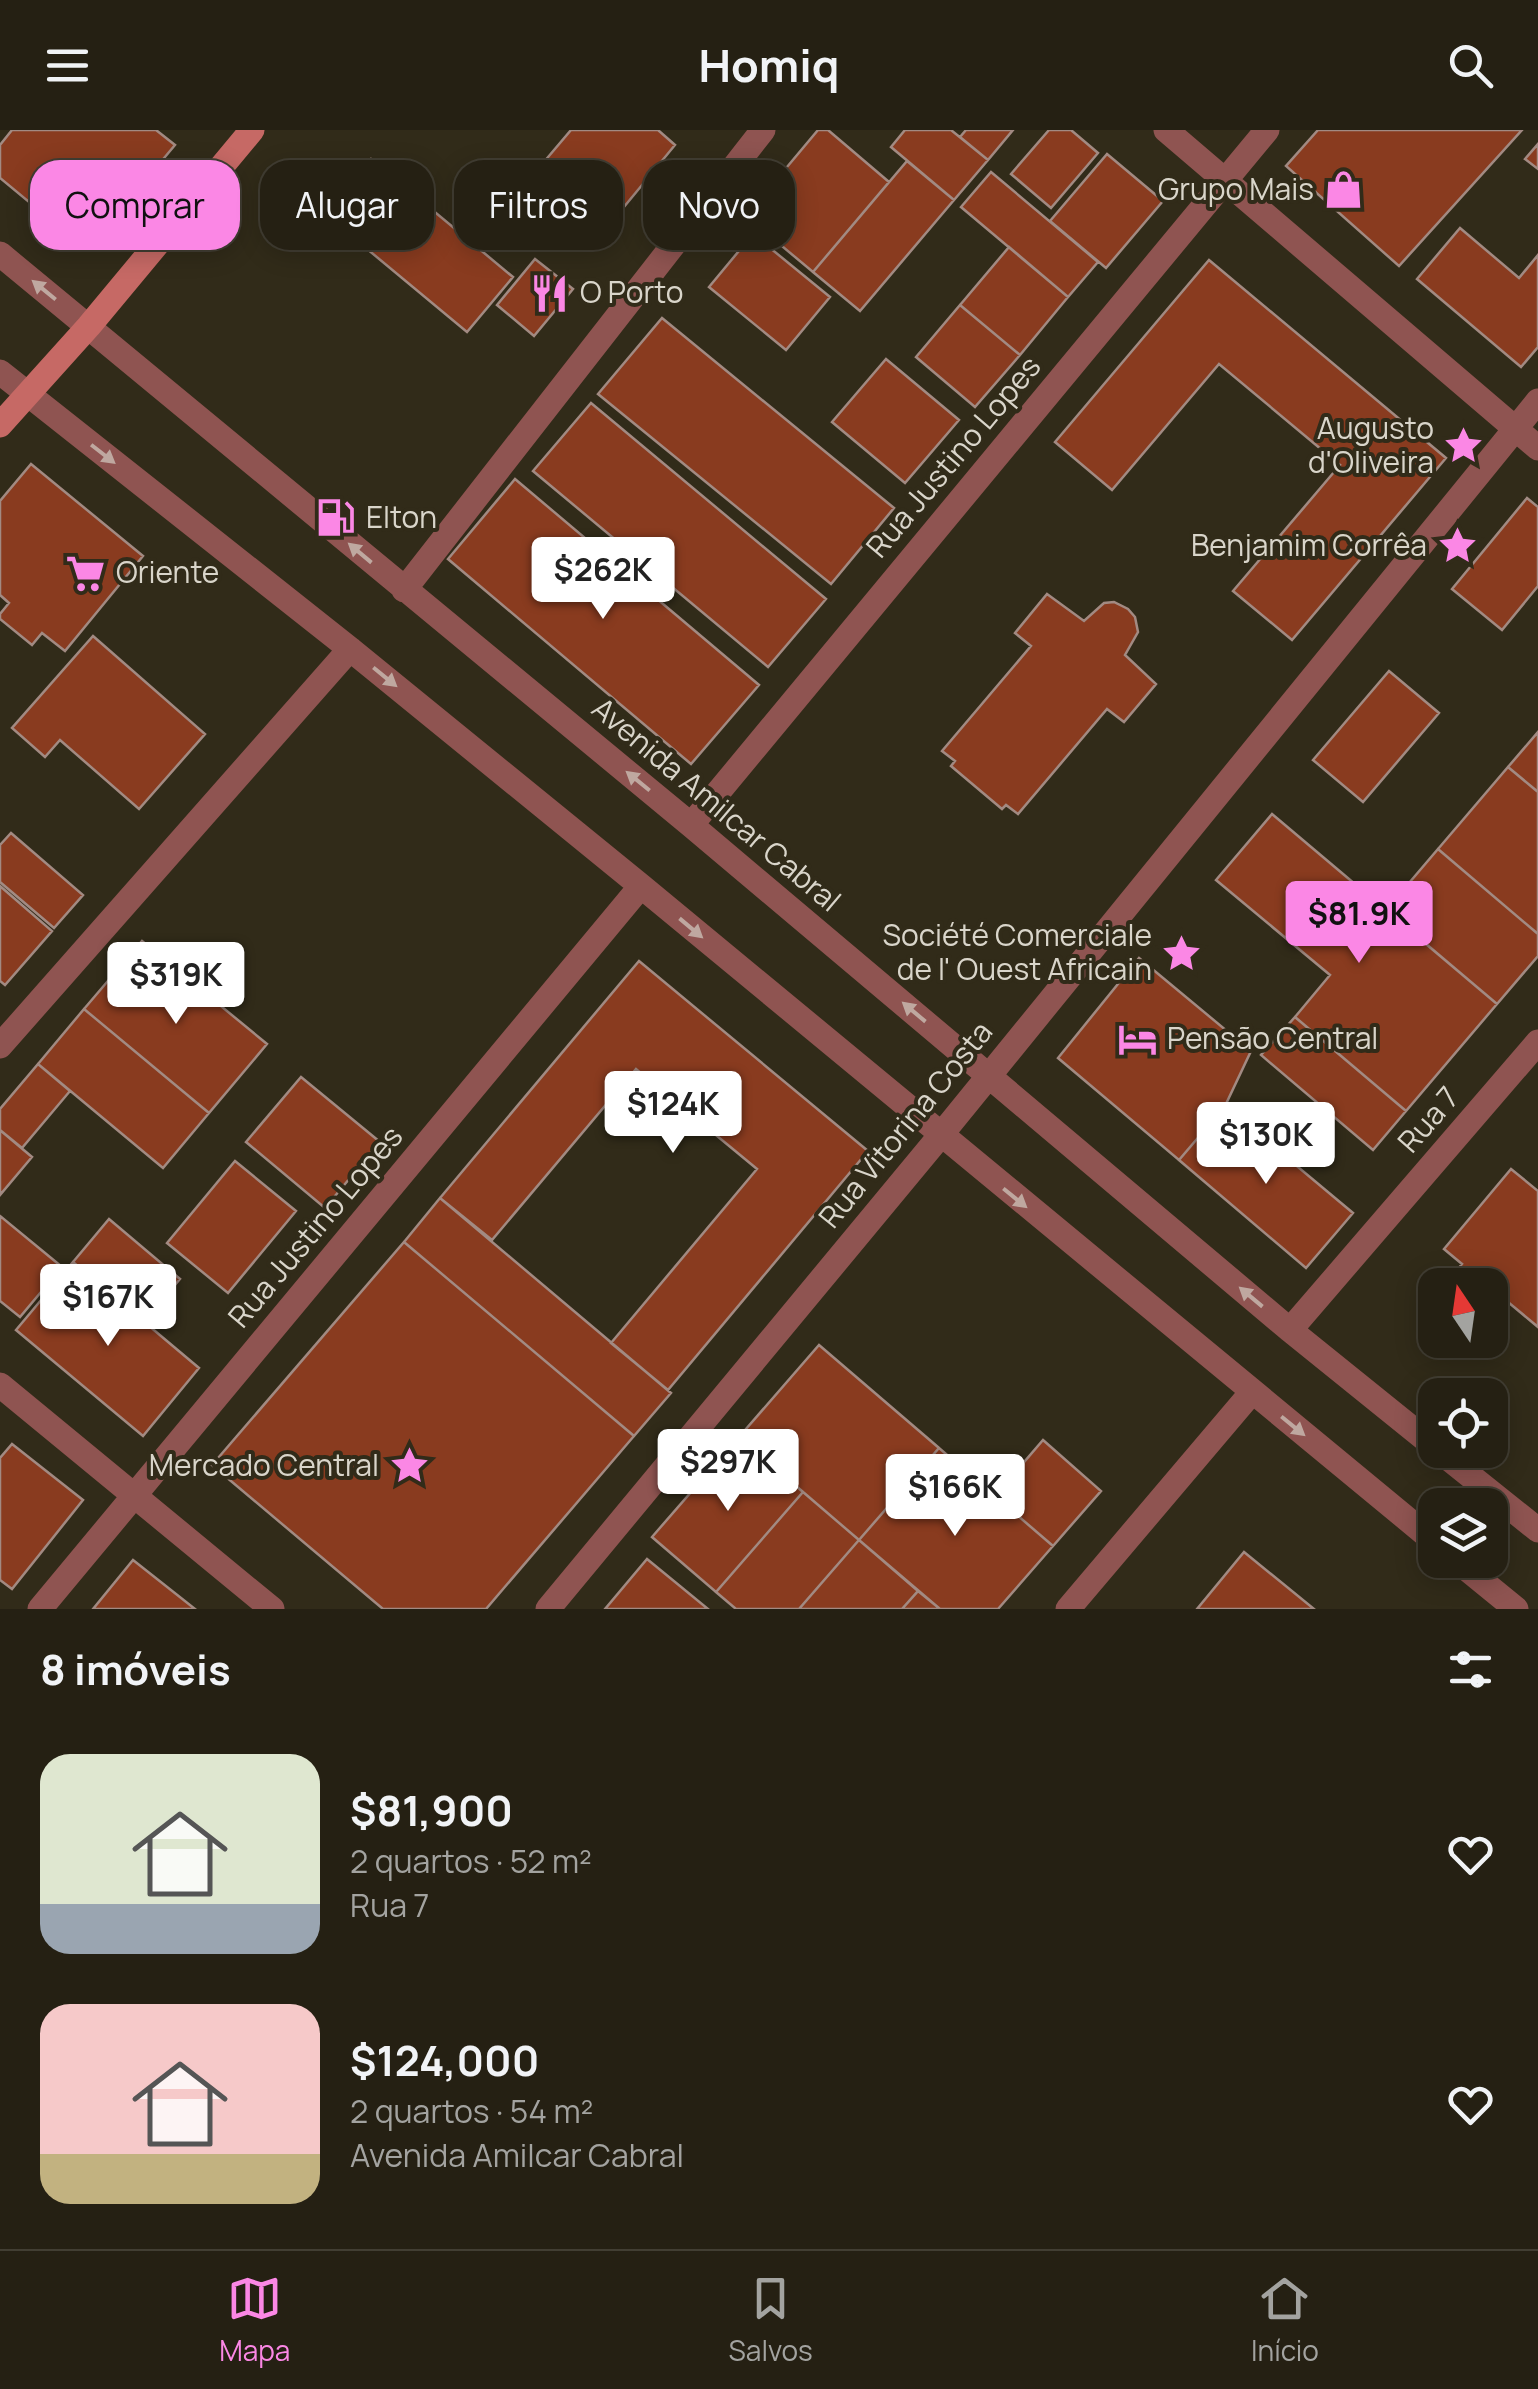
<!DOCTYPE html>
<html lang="pt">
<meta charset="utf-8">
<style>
:root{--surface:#252013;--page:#312d21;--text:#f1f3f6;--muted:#a3a3a0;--line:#423e33;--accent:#fb87e5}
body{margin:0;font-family:Manrope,sans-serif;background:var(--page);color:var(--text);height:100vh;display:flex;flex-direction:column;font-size:38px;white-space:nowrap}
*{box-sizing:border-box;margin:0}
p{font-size:32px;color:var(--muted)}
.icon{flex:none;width:55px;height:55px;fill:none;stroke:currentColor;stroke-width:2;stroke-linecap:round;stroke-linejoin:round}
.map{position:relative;height:1479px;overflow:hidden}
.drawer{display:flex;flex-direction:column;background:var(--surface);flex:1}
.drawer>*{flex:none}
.banner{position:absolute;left:30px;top:30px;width:1000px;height:90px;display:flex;gap:20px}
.needle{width:65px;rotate:347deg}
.controls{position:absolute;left:1418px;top:1138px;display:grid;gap:20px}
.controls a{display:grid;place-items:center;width:90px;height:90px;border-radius:20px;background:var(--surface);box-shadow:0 5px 25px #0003,0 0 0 2px var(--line);font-size:50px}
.price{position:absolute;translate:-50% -85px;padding:0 22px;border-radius:10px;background:#fff;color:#222;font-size:32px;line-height:65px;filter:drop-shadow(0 2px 5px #0008)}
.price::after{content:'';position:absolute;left:50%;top:60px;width:30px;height:22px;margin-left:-15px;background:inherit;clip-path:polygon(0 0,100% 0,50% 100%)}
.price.on{background:var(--accent);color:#111}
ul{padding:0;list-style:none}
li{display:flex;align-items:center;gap:30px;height:250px;padding:0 40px}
li span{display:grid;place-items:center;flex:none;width:280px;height:200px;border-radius:30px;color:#555}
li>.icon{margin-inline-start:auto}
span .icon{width:120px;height:120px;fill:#fffc;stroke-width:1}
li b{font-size:42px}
h2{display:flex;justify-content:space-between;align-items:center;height:120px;padding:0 40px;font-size:42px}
.pill{padding:0 35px;border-radius:30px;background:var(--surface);box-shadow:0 5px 25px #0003,0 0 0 2px var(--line);font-size:35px;line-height:90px}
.pill.on{background:var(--accent);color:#111}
header{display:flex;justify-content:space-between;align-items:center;height:130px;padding:0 40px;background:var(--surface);font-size:45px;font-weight:700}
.tab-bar{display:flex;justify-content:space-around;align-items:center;height:140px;border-top:2px solid var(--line);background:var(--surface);font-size:28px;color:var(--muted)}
.tab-bar a{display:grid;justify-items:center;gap:5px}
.tab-bar .on{color:var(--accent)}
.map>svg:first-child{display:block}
.building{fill:#893b1f;stroke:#a28a82;stroke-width:2.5}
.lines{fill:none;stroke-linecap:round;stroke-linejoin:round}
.street{stroke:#8f5451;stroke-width:25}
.secondary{stroke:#c66965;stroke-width:25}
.oneway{fill:#bfa8a0}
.labels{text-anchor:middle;stroke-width:8;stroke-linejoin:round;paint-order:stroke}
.poi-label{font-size:30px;fill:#d9d5ca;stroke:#312b19;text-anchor:end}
.street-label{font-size:30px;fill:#d9d5ca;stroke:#312b19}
</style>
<header><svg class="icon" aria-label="menu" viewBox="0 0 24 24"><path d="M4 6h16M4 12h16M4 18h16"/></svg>Homiq<svg class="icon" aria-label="search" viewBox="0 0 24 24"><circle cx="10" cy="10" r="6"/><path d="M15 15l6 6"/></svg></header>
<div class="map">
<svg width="1538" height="1479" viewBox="0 0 1538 1479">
<rect width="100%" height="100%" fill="#312b19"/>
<path class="building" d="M12,0h144l19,15 -88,105 -87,-72v-33z
M571,0h87l17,15 -84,102 -70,-58z
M818,0h10l61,52 -76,90 -67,-56z
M905,0h46l37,30 -34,40 -63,-53z
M966,0h47l-25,30 -28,-23z
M1049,0h22l27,23 -47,55 -40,-34z
M1318,0h204l-123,136 -113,-100z
M1538,14v25l-13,-10z
M1107,24l56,47 -57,67 -56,-47z
M371,29l142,118 -46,55 -142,-118z
M907,31l47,39 -94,111 -47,-39z
M991,42l107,90 -30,35 -107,-90z
M1460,98l59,50 19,-23v92l-17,20 -104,-88z
M753,104l77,63 -44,53 -77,-63z
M1009,117l59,50 -48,58 -60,-50z
M535,129l38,30 -39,47 -37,-31z
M1209,130l237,198 -154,182 -59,-49 107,-126 -121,-101 -107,126 -57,-48z
M960,175l60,50 -45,52 -59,-50z
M662,188l232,190 -63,76 -233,-190z
M886,229l73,61 -54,63 -73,-61z
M591,273l235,196 -58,68 -235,-196z
M31,334l112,92 -78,95 -23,-18 -10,12 -32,-26v-5l9,-11 -9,-8v-94z
M515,349l244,206 -68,79 -243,-205z
M1527,368l11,9v79l-36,44 -50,-41z
M1047,464l37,27 20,-18 10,-1 14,7 7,8 3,15 -13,23 31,29 -32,38 -17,-13 -89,105 -12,-9 -4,4 -51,-43 4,-5 -13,-10 89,-105 -16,-13z
M93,506l112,98 -66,75 -79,-69 -15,17 -33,-29z
M1389,541l50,42 -76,89 -50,-42z
M1538,602v60l-30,-25z
M1508,637l30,25v142l-100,-85z
M1272,684l225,190 -91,107 -111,-94 35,-42 -114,-95z
M11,703l72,62 -29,33 -54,-46v-37z
M1438,719l100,85v22l-41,48 -111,-94z
M0,756l52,45 -47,54 -5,-4z
M142,811l125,103 -58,69 -125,-104z
M1139,828l112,93 -26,55 -46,54 -121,-102z
M639,831l229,190 -200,239 -57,-47 146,-174 -121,-100 -144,171 -52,-42z
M84,879l125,104 -46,55 -125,-104z
M1295,887l111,94 -33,39 -112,-95z
M38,934l32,27 -48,57 -22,-18v-21z
M301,947l79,65 -55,66 -79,-66z
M1225,976l128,107 -47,55 -127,-108z
M0,1000l32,27 -32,38z
M235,1031l61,50 -68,82 -61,-50z
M1511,1039l27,22v136l-30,-25 -5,6 -13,-10v-13h-15l-18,-15 5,-6 -18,-15z
M440,1068l231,195 -37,43 -230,-194z
M0,1086l62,51 -42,50 -20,-16z
M109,1089l71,60 -36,43 -71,-60z
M404,1112l230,194 -148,173h-103l-171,-144z
M73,1132l126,106 -56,68 -127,-106z
M819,1215l120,103 -80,92 -120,-103z
M739,1307l64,55 -87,100 -64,-55z
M1043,1310l58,51 -48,55 -58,-50z
M12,1314l71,56 -71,89 -12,-9v-122z
M939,1318l114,98 -55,63h-58l-81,-69z
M803,1362l56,48 -60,69h-63l-20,-17z
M859,1410l59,51 -16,18h-103z
M1244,1422l70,57h-117z
M647,1429l61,50h-103z
M133,1430l62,49h-102z
M918,1461l22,18h-38z"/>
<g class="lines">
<path class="street" d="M1166,0l372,318
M0,124l691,571 599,505 145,117
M0,242l350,277 291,237 794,656
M404,460l359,-460
M691,695l576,-695
M0,916l350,-397
M1290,1200l248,-288
M0,1255l272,224
M1438,1320l100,80
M1456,1430l60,49
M40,1479l601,-723
M548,1479l392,-473 598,-735
M1068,1479l184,-217"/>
<path class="secondary" d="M0,295l89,-99 163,-196"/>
</g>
<defs><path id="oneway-solid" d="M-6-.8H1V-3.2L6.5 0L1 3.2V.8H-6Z" transform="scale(2.5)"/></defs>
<g class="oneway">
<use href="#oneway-solid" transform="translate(44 160) rotate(-141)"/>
<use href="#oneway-solid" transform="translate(103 324) rotate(38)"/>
<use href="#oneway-solid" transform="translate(360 423) rotate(-140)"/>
<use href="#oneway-solid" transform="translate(385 547) rotate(39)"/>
<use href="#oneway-solid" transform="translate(638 651) rotate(-141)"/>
<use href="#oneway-solid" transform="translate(691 798) rotate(40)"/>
<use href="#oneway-solid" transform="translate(914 882) rotate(-140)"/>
<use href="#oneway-solid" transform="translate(1015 1068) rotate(39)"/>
<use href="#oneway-solid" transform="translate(1251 1167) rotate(-140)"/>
<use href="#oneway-solid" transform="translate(1293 1296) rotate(39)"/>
</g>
<defs>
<symbol id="shop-bare" viewBox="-9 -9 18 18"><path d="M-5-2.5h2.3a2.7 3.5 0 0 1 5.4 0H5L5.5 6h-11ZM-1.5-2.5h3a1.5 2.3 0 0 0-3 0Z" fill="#fb87e5" stroke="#312b19" stroke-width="2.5" paint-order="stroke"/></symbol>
<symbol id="restaurant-bare" viewBox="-9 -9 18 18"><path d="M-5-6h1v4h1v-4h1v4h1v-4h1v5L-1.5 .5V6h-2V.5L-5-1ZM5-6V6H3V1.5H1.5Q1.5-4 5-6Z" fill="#fb87e5" stroke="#312b19" stroke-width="2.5" paint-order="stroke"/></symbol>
<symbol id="sight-bare" viewBox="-9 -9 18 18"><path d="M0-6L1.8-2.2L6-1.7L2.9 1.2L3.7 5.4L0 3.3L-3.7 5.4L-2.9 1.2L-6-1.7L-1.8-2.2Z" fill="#fb87e5" stroke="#312b19" stroke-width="2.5" paint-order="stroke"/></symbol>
<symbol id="fuel-bare" viewBox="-9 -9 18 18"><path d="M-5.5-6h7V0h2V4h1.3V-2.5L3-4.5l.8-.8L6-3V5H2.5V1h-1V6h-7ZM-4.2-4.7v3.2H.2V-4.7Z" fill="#fb87e5" stroke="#312b19" stroke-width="2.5" paint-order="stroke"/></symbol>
<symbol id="supermarket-bare" viewBox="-9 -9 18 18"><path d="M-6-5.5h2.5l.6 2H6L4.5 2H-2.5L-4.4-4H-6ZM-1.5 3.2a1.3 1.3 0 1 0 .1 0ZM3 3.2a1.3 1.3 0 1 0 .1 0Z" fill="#fb87e5" stroke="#312b19" stroke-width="2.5" paint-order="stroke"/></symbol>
<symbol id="hotel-bare" viewBox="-9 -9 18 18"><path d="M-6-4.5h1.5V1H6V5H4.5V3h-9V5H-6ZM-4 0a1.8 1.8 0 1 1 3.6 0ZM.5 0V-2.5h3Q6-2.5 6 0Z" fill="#fb87e5" stroke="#312b19" stroke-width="2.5" paint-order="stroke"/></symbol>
</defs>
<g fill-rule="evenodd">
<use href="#shop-bare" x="1316" y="32" width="55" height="55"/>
<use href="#restaurant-bare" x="522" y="136" width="55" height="55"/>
<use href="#sight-bare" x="1436" y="288" width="55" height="55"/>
<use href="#fuel-bare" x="308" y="360" width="55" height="55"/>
<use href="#sight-bare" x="1430" y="388" width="55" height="55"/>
<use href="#supermarket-bare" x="58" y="416" width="55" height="55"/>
<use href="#sight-bare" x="1154" y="796" width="55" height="55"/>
<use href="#hotel-bare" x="1110" y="882" width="55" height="55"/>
<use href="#sight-bare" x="382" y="1308" width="55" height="55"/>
</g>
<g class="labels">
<g class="poi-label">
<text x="1314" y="70">Grupo Mais</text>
<text x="580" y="173" text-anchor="start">O Porto</text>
<text x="1434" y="309">Augusto<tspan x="1434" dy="34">d'Oliveira</tspan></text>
<text x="366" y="398" text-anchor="start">Elton</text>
<text x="1427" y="426">Benjamim Corrêa</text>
<text x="116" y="453" text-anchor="start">Oriente</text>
<text x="1152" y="816">Société Comerciale<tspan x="1152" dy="34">de l' Ouest Africain</tspan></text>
<text x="1167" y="919" text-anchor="start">Pensão Central</text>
<text x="379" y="1346">Mercado Central</text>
</g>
<g class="street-label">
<text transform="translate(954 327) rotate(-50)" y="10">Rua Justino Lopes</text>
<text transform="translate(716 675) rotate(40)" y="10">Avenida Amilcar Cabral</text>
<text transform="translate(1429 990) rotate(-49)" y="10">Rua 7</text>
<text transform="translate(906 995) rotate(-51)" y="10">Rua Vitorina Costa</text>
<text transform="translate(316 1097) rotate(-50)" y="10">Rua Justino Lopes</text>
</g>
</g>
</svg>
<div class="controls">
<a><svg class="needle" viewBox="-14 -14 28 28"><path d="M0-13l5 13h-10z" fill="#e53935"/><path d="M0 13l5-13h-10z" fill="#a3a3a0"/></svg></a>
<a><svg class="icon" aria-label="locate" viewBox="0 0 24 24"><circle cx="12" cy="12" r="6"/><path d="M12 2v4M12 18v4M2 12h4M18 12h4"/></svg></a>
<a><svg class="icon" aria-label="layers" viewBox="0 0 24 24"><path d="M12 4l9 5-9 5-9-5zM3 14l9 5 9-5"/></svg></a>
</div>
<b class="price" style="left:603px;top:492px">$262K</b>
<b class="price on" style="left:1359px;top:836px">$81.9K</b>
<b class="price" style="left:176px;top:897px">$319K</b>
<b class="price" style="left:673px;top:1026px">$124K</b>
<b class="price" style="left:1266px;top:1057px">$130K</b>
<b class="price" style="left:108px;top:1219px">$167K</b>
<b class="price" style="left:728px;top:1384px">$297K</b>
<b class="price" style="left:955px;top:1409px">$166K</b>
<div class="banner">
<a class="pill on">Comprar</a>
<a class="pill">Alugar</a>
<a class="pill">Filtros</a>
<a class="pill">Novo</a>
</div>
</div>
<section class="drawer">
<h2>8 imóveis<svg class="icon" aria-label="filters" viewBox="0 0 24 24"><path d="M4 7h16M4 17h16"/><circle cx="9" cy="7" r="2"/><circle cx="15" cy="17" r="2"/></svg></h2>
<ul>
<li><span style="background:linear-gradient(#dfe7d0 75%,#9aa5b1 0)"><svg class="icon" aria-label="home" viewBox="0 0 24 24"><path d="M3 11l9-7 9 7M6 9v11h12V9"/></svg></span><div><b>$81,900</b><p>2 quartos · 52 m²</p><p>Rua 7</p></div><svg class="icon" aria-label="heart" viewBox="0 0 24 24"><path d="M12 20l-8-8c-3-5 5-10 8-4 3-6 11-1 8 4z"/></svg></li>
<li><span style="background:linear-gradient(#f6c9c9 75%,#c2b280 0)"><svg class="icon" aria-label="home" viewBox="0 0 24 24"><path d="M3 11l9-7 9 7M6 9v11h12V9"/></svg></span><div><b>$124,000</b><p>2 quartos · 54 m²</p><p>Avenida Amilcar Cabral</p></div><svg class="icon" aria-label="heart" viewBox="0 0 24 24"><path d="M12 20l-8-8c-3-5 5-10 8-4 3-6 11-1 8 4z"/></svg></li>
</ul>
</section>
<nav class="tab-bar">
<a class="on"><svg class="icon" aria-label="map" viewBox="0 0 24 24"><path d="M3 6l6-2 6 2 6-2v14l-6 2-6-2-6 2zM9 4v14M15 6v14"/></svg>Mapa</a>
<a><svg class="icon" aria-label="saved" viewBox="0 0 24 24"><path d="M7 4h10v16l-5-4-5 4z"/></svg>Salvos</a>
<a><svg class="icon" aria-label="home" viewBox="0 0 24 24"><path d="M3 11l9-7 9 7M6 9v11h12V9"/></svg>Início</a>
</nav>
